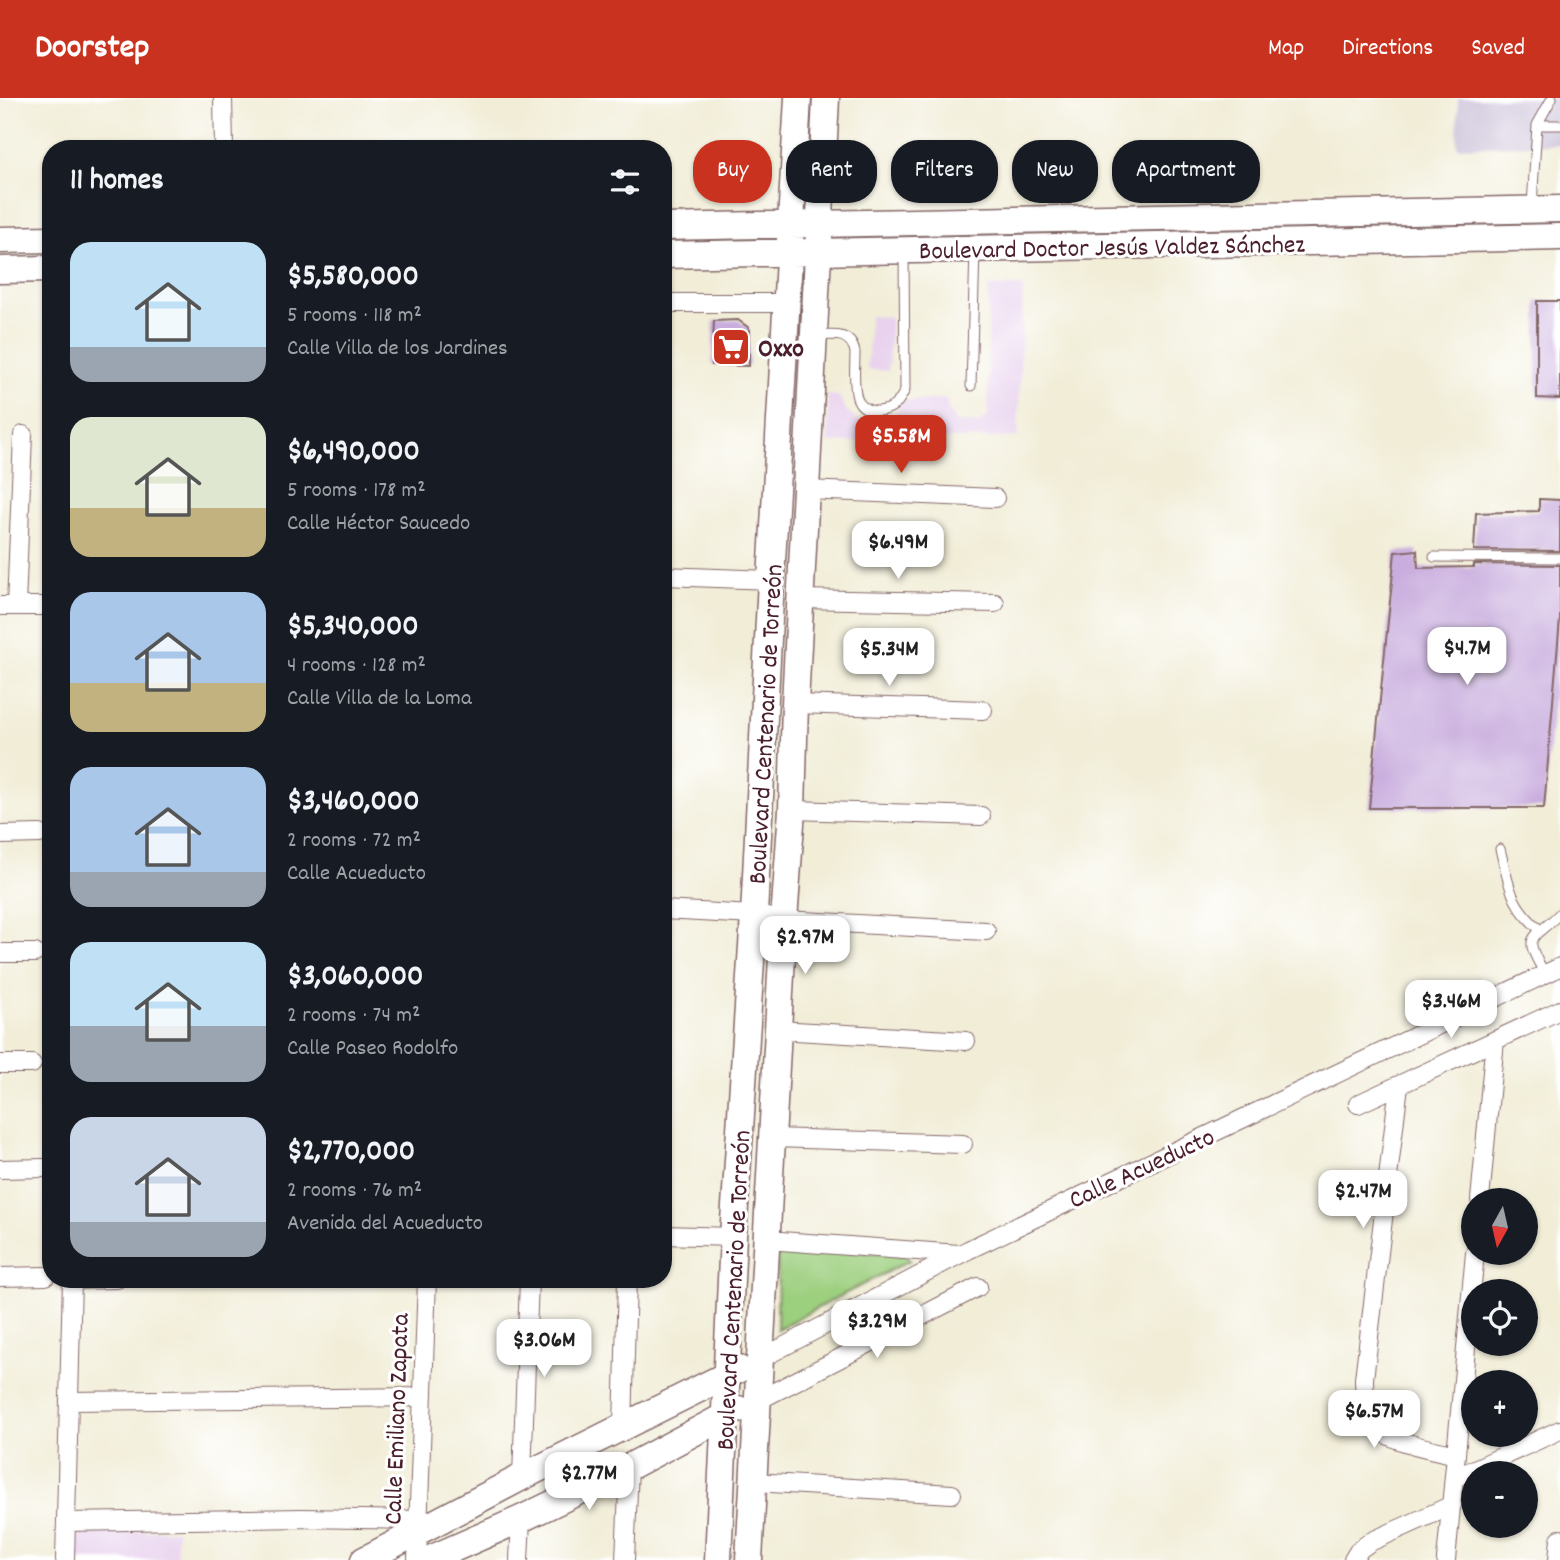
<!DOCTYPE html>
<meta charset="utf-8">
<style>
:root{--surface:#171b24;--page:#20242c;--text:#f1f3f6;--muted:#9ea1a6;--accent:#c8321e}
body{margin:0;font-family:Dekko,sans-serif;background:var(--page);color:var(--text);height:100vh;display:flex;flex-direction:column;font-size:26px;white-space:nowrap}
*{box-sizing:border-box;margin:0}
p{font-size:23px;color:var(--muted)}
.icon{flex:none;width:38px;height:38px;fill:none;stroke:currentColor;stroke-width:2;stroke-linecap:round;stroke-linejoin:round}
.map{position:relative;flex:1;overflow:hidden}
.panel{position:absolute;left:42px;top:42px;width:630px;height:1148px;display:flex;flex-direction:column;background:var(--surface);border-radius:28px;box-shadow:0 2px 5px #0004}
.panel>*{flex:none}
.banner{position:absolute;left:693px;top:42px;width:665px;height:63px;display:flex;gap:14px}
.needle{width:46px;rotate:188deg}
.fabs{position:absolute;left:1461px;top:1090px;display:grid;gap:14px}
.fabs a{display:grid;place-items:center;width:77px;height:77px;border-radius:50%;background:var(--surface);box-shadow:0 2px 5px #0004;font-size:35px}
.price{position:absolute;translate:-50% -60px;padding:0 16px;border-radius:14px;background:#fff;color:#222;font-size:23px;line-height:46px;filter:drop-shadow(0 2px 4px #0008)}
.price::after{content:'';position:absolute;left:50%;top:42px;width:21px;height:16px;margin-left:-10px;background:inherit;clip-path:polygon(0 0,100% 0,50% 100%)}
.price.selected{background:var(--accent);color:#fff}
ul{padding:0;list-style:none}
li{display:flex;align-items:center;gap:21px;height:175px;padding:0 28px}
li span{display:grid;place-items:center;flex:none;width:196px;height:140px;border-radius:21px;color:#555}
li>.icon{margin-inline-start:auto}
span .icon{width:84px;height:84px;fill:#fffc;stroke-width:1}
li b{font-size:30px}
h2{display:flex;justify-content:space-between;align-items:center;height:84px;padding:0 28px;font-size:30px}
.tag{padding:0 24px;border-radius:28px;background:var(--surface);box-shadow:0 2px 5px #0004;font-size:24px;line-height:63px}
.tag.selected{background:var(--accent);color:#fff}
header{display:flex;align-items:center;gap:42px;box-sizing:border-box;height:98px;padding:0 35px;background:var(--accent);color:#fff}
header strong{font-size:33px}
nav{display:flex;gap:38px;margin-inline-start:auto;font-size:24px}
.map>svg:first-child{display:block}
.built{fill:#e8d2ee}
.industrial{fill:#c9bfd7}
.green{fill:#9ccf7e;stroke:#737754;stroke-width:2}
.building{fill:#c9adde}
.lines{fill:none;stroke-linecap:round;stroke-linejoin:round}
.lane-casing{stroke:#846767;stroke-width:11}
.street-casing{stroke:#846767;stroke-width:20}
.secondary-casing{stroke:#846767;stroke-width:29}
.lane{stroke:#fff;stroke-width:9}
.street{stroke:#fff;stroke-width:18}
.secondary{stroke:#fff;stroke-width:26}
.labels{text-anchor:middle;stroke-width:6;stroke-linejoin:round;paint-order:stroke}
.street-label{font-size:26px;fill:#4a1f2b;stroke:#fff}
.poi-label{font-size:26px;font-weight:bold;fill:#4a1f2b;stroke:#fff;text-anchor:start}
</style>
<header>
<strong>Doorstep</strong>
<nav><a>Map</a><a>Directions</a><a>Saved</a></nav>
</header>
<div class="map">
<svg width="1560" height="1462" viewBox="0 0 1560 1462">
<rect width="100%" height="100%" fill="#fff"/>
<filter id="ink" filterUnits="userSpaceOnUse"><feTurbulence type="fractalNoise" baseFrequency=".0143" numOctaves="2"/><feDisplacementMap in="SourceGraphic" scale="14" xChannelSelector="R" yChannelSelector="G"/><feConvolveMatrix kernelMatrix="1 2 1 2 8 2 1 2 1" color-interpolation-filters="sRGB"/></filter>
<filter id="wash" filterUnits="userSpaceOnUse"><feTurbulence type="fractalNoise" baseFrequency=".00686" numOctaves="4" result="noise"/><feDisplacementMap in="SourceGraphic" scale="28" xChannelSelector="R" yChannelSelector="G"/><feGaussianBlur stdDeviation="1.57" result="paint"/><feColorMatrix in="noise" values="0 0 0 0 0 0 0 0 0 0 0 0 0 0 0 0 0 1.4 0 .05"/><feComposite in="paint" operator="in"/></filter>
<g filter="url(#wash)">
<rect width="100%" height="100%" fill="#f1edd7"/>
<path class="built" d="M1023,188l-5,151 -190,6v-48l11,1 7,14 12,11 14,3 13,-1 10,-9 8,-13 44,-2 1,11 9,12 22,1 9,-7v-129z
M870,218l21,1 -3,54 -21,-2z
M177,1432v30h-100l1,-29z"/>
<path class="industrial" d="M1458,0h102v46l-103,3z"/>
<path class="green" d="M778,1149l127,8 5,5 -133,69z"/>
<g id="blocks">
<path class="building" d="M1537,203h23v98l-23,-1z
M738,222l11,8v38l-37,-1 2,-44z
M1539,401l21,1v51l-86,-1 2,-37 63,-2z
M1417,452l1,18 56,-1v-3l86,1v54l-16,189h-175l26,-256z"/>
</g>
</g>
<g filter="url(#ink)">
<use href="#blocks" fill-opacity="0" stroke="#846767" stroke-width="2"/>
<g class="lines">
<defs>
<path id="lane" d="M1537,27l15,-27
M1532,108l5,-81h23
M815,238c17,-1 35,-5 40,16 0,13 -2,33 2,46 6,16 27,16 39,6 4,-4 6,-8 9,-14l-1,-139
M971,288l4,-135
M1434,459l126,1
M1500,751c10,38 9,54 40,81
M1545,876c-24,-41 -13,-32 15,-61"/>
<path id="street" d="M223,0l1,51
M663,205h124
M806,392l189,8
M663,478l108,4
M800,501l195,4
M0,508h51
M16,508l7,-171
M795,606l188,6
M792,712l189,6
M0,737l40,-1
M663,812l91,5 30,5 202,11
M0,855h35
M778,932l188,11
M0,966h32
M1399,987l-35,294c1,15 -1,30 7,43 12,19 64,28 85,33
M1358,1006l202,-94
M773,1040l190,6
M0,1071l44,-1
M1480,1102l15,-160
M663,1137l70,2
M767,1142l192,14
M0,1179l46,-1
M72,1182l45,-1
M760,1261l208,-109 592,-283
M759,1302l219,-113
M70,1303l353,-4
M623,1330l4,-149
M522,1379l7,-198
M1455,1380l105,-48
M753,1384l199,12
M67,1424l235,-4 116,2
M65,1462l7,-281
M417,1462l10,-281
M519,1462l2,-41
M625,1462l4,-93
M1353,1462l6,-10 11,-8 82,-37
M1446,1462l29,-307
M1558,1462l2,-21"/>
<path id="secondary" d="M663,129l897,-18
M0,142l51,-1
M663,157l897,-18
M0,172l51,-1
M364,1462l158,-83 217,-108
M428,1462l93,-41 108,-52 109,-58
M718,1462l15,-323 21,-322 17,-335 27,-482
M749,1462l35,-640 8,-110 3,-106 31,-606"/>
</defs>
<use href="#lane" class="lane-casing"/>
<use href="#street" class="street-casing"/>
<use href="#secondary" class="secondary-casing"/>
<use href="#lane" class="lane"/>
<use href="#street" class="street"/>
<use href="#secondary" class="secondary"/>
</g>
</g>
<defs>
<symbol id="supermarket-square" viewBox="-11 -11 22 22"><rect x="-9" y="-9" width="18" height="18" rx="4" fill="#c8321e" stroke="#fff"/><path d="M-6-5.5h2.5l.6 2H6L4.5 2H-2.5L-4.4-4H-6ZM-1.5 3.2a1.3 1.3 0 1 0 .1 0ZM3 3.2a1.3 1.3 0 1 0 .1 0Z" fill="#fff"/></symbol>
</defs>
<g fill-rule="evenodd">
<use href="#supermarket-square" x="709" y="227" width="44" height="44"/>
</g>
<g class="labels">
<g class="street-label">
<text transform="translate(1112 148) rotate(-1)" y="9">Boulevard Doctor Jesús Valdez Sánchez</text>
<text transform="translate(764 626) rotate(-87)" y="9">Boulevard Centenario de Torreón</text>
<text transform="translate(1141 1069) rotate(-25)" y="9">Calle Acueducto</text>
<text transform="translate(732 1192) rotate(-87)" y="9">Boulevard Centenario de Torreón</text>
<text transform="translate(395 1321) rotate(-88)" y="9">Calle Emiliano Zapata</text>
</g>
<g class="poi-label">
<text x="758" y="258">Oxxo</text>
</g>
</g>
</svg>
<div class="fabs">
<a><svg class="needle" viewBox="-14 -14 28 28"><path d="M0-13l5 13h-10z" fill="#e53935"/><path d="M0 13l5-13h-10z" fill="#9ea1a6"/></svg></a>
<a><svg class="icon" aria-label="locate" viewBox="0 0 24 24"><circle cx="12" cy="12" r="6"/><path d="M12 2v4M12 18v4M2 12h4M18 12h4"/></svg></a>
<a>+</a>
<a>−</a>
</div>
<b class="price selected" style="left:901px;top:377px">$5.58M</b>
<b class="price" style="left:898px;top:483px">$6.49M</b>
<b class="price" style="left:1467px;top:589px">$4.7M</b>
<b class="price" style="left:889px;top:590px">$5.34M</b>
<b class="price" style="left:805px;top:878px">$2.97M</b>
<b class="price" style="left:1451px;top:942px">$3.46M</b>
<b class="price" style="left:1363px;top:1132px">$2.47M</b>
<b class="price" style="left:877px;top:1262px">$3.29M</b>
<b class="price" style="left:544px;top:1281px">$3.06M</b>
<b class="price" style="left:1374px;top:1352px">$6.57M</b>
<b class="price" style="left:589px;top:1414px">$2.77M</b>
<div class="banner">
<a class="tag selected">Buy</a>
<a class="tag">Rent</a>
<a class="tag">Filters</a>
<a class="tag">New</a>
<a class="tag">Apartment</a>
</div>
<section class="panel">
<h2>11 homes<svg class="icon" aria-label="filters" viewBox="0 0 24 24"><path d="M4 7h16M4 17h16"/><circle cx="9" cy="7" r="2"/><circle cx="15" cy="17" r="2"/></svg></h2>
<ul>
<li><span style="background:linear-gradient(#bfe0f5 75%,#9aa5b1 0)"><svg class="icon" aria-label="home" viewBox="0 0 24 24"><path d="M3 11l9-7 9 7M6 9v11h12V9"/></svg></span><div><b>$5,580,000</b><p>5 rooms · 118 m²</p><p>Calle Villa de los Jardines</p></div></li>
<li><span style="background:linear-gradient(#dfe7d0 65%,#c2b280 0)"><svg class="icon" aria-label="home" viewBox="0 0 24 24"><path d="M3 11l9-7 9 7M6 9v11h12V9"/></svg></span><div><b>$6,490,000</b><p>5 rooms · 178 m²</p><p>Calle Héctor Saucedo</p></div></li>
<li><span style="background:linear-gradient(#a9c7e8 65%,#c2b280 0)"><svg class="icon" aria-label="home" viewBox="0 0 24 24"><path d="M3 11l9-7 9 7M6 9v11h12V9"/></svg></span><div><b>$5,340,000</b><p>4 rooms · 128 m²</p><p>Calle Villa de la Loma</p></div></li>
<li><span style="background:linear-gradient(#a9c7e8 75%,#9aa5b1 0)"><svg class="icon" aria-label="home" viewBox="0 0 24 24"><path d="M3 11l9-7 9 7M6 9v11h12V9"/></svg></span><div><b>$3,460,000</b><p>2 rooms · 72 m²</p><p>Calle Acueducto</p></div></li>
<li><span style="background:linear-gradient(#bfe0f5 60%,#9aa5b1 0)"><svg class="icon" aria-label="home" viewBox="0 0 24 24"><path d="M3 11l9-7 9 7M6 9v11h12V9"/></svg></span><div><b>$3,060,000</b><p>2 rooms · 74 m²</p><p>Calle Paseo Rodolfo</p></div></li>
<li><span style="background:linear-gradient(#c9d6e8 75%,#9aa5b1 0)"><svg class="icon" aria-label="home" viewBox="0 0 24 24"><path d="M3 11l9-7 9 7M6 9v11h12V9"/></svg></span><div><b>$2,770,000</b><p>2 rooms · 76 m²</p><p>Avenida del Acueducto</p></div></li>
</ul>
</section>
</div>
